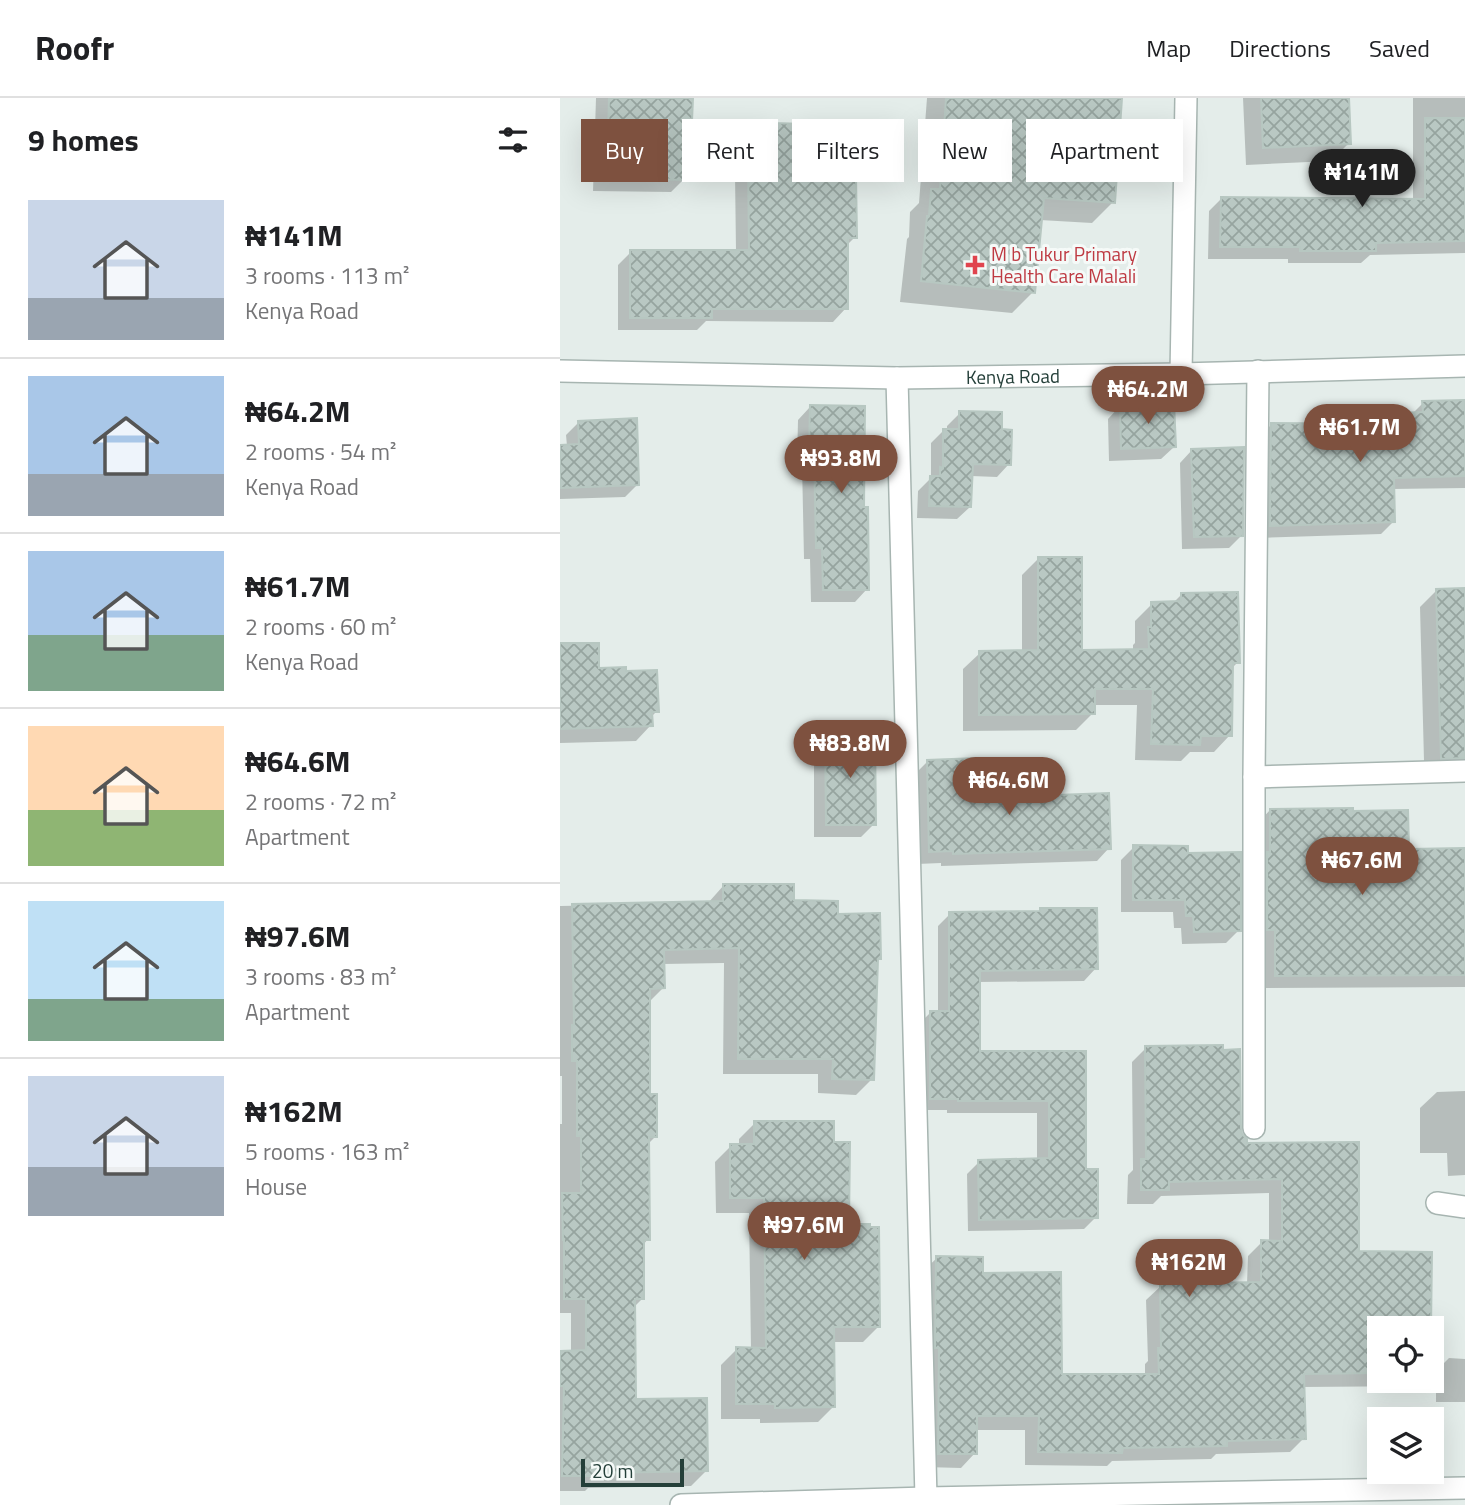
<!DOCTYPE html>
<meta charset="utf-8">
<style>
:root{--surface:#fff;--page:#f2f2f2;--text:#202124;--muted:#757577;--line:#e0e0e0;--accent:#7e513f}
body{margin:0;font-family:"Titillium Web",sans-serif;background:var(--page);color:var(--text);height:100vh;display:flex;flex-direction:column;font-size:26px;white-space:nowrap}
*{box-sizing:border-box;margin:0}
p{font-size:23px;color:var(--muted)}
.icon{flex:none;width:38px;height:38px;fill:none;stroke:currentColor;stroke-width:2;stroke-linecap:round;stroke-linejoin:round}
.map{position:relative;flex:1;overflow:hidden}
.sheet{display:flex;flex-direction:column;background:var(--surface);width:560px}
.sheet>*{flex:none}
.guide{position:absolute;left:21px;top:21px;width:665px;height:63px;display:flex;gap:14px}
.tools{position:absolute;left:807px;top:1218px;display:grid;gap:14px}
.tools a{display:grid;place-items:center;width:77px;height:77px;border-radius:0px;background:var(--surface);box-shadow:0 7px 28px #0002;font-size:35px}
.scale{position:absolute;left:21px;bottom:18px;width:103px;box-sizing:border-box;padding-left:7px;border:4px solid #243f39;border-top:0;font-size:19px;line-height:24px;white-space:nowrap;color:#243f39;-webkit-text-stroke:5px #f5faf8;paint-order:stroke}
.price{position:absolute;translate:-50% -60px;padding:0 16px;border-radius:24px;background:var(--accent);color:#fff;font-size:23px;line-height:46px;filter:drop-shadow(0 2px 4px #0008)}
.price::after{content:'';position:absolute;left:50%;top:42px;width:21px;height:16px;margin-left:-10px;background:inherit;clip-path:polygon(0 0,100% 0,50% 100%)}
.price.active{background:#222;color:#fff}
ul{padding:0;list-style:none}
li{display:flex;align-items:center;gap:21px;height:175px;padding:0 28px}
li+li{border-top:2px solid var(--line)}
li span{display:grid;place-items:center;flex:none;width:196px;height:140px;border-radius:0px;color:#555}
li>.icon{margin-inline-start:auto}
span .icon{width:84px;height:84px;fill:#fffc;stroke-width:1}
li b{font-size:30px}
h2{display:flex;justify-content:space-between;align-items:center;height:84px;padding:0 28px;font-size:30px}
.tag{padding:0 24px;border-radius:0px;background:var(--surface);box-shadow:0 7px 28px #0002;font-size:24px;line-height:63px}
.tag.active{background:var(--accent);color:#fff}
header{display:flex;align-items:center;gap:42px;box-sizing:border-box;height:98px;padding:0 35px;background:var(--surface);border-bottom:2px solid var(--line)}
header strong{font-size:33px}
nav{display:flex;gap:38px;margin-inline-start:auto;font-size:24px}
main{display:flex;flex:1;min-height:0}
.map>svg:first-child{display:block}
.shadow{fill:#0003;fill-rule:evenodd}
.building{fill:url(#building-cross-hatch);stroke:#b7c7c1;stroke-width:2}
.lines{fill:none;stroke-linecap:round;stroke-linejoin:round}
.minor-casing{stroke:#a7b5b1;stroke-width:24}
.minor{stroke:#fff;stroke-width:21}
.health-dot{fill:#e0444e;stroke:#f5faf8;stroke-width:2.5}
.labels{text-anchor:middle;stroke-width:6;stroke-linejoin:round;paint-order:stroke}
.health-label{font-size:19px;fill:#be3a42;stroke:#f5faf8;text-anchor:start}
.street-label{font-size:19px;fill:#243f39;stroke:#f5faf8}
</style>
<header>
<strong>Roofr</strong>
<nav><a>Map</a><a>Directions</a><a>Saved</a></nav>
</header>
<main>
<section class="sheet">
<h2>9 homes<svg class="icon" aria-label="filters" viewBox="0 0 24 24"><path d="M4 7h16M4 17h16"/><circle cx="9" cy="7" r="2"/><circle cx="15" cy="17" r="2"/></svg></h2>
<ul>
<li><span style="background:linear-gradient(#c9d6e8 70%,#9aa5b1 0)"><svg class="icon" aria-label="home" viewBox="0 0 24 24"><path d="M3 11l9-7 9 7M6 9v11h12V9"/></svg></span><div><b>₦141M</b><p>3 rooms · 113 m²</p><p>Kenya Road</p></div></li>
<li><span style="background:linear-gradient(#a9c7e8 70%,#9aa5b1 0)"><svg class="icon" aria-label="home" viewBox="0 0 24 24"><path d="M3 11l9-7 9 7M6 9v11h12V9"/></svg></span><div><b>₦64.2M</b><p>2 rooms · 54 m²</p><p>Kenya Road</p></div></li>
<li><span style="background:linear-gradient(#a9c7e8 60%,#7fa58c 0)"><svg class="icon" aria-label="home" viewBox="0 0 24 24"><path d="M3 11l9-7 9 7M6 9v11h12V9"/></svg></span><div><b>₦61.7M</b><p>2 rooms · 60 m²</p><p>Kenya Road</p></div></li>
<li><span style="background:linear-gradient(#ffd9b3 60%,#8fb573 0)"><svg class="icon" aria-label="home" viewBox="0 0 24 24"><path d="M3 11l9-7 9 7M6 9v11h12V9"/></svg></span><div><b>₦64.6M</b><p>2 rooms · 72 m²</p><p>Apartment</p></div></li>
<li><span style="background:linear-gradient(#bfe0f5 70%,#7fa58c 0)"><svg class="icon" aria-label="home" viewBox="0 0 24 24"><path d="M3 11l9-7 9 7M6 9v11h12V9"/></svg></span><div><b>₦97.6M</b><p>3 rooms · 83 m²</p><p>Apartment</p></div></li>
<li><span style="background:linear-gradient(#c9d6e8 65%,#9aa5b1 0)"><svg class="icon" aria-label="home" viewBox="0 0 24 24"><path d="M3 11l9-7 9 7M6 9v11h12V9"/></svg></span><div><b>₦162M</b><p>5 rooms · 163 m²</p><p>House</p></div></li>
</ul>
</section>
<div class="map">
<svg width="905" height="1407" viewBox="0 0 905 1407">
<defs>
<pattern id="building-cross-hatch" width="8" height="8" patternUnits="userSpaceOnUse" patternTransform="scale(1.75)"><rect width="8" height="8" fill="#b9c8c3"/><path d="M0 0l8 8M0 8l8-8" fill="none" stroke="#96a49f"/></pattern>
</defs>
<rect width="100%" height="100%" fill="#e4edea"/>
<path class="shadow" d="M36,0h95v25l112,56 52,58 -9,9v62l-13,14 -127,-1 -9,9h-79v-65l13,-13h105l-1,-78 -51,-2v7l-13,13 -78,-1z
M367,0h193l-7,104 -21,21 -52,-3 -7,72 -21,21 -112,-11 7,-63 2,-2 1,-25 9,-9z
M683,0h105l1,45 -18,18 -85,4z
M853,0h52v155l-95,2 -9,8h-73v-4h-80l1,-48 12,-12 192,1z
M905,304v86l-73,1 1,33 -12,12 -123,4 1,-101 12,-12h118l11,-11h12l11,-11z
M560,308l54,41 -13,12 -52,2 -1,-42z
M250,309l52,102 5,80 -12,13h-44l-1,-43h-6l-2,-96h-5l1,-43z
M400,315l40,18 9,33 -12,13 -26,-1 -1,31 -13,12 -40,-1 1,-27 13,-13v-35l13,-13h3v-4z
M19,324l59,62 -13,13 -65,2v-52l7,-1 -1,-11z
M632,352l50,85 -13,13 -47,1 -2,-86z
M479,460l41,94 53,-1v-6l2,-2v-22l17,-17 21,-1 9,-9 56,68 -7,7 -1,66 -16,17h-24l-9,9 -46,-1 2,-55h-44v8l-17,17 -113,1v-62l17,-16 42,-1v-77z
M877,492h28v170l-41,1 -4,-154z
M0,547l97,66 -6,6v8l-15,16 -76,2z
M266,640l48,86 -13,13h-47v-86z
M368,663l48,38 133,49 -12,13 -156,5v-3l-24,1 -2,-90z
M710,712l81,3 56,38 58,-2v138l-202,1 -5,-165z
M574,749l52,8 53,75 -13,13 -44,1 -1,-16h-7l-1,-16h-52v-52z
M164,787l68,17 45,14 42,42 -3,4 -4,117 -16,16 -38,-2v-19h-95l1,-111 -61,1v24l-15,15v93l8,40 -8,8v95l-5,6v53l-10,10 1,93 72,70 -15,15 -103,2 -3,3h-25v-139h11v-39h-11v-189h2v-48h-2v-170l148,-3z
M390,816l146,54 -12,13 -106,1v71h107v118l11,46 -12,12 -116,2 -1,-57 12,-12 58,-2v-47h-90v-3h-29v-85l13,-13h7v-86z
M586,950l93,80 6,17 112,-1v108l72,76h12l1,37 7,-7 16,1v43h-29v-25l-8,9 -125,1 1,51 -14,14 -74,2 -5,5 -99,2 -5,5 -82,-1v-35h-50v23l-14,15 -36,-1 -3,-195 15,-14 45,16 78,101h85v-11l3,-3 -2,-61 15,-14 86,-2 1,-28 14,-14h7v-49l-108,3 -8,8h-26l1,-29 5,-5 -1,-108zM819,1230h53v53h-53z
M905,993v84l-17,1 -1,-23h-27v-45l17,-16z
M195,1025l77,21 15,82 31,101 -15,15h-30v65l-15,15 -58,1v-4h-39v-54l16,-16h14l-2,-136h-33l-1,-51 16,-16h8v-7z"/>
<path class="building" d="M49,0h84l-1,23 115,3 -2,54 51,-2 1,62h-9v71h-136v9h-82v-68h119l-1,-89 -62,-1v20l-81,-2 1,-46h2z
M386,0h176l-7,105 -71,-5 -9,95 -114,-12 6,-65h2l2,-27h9z
M701,0h88l2,46 -88,4z
M865,20h40v123l-89,2v8h-76v-4h-80l1,-50 204,2z
M905,302v76l-71,2 1,44 -125,4 1,-103 128,1v-11l24,-1 -1,-11z
M614,305l2,44 -55,2 -1,-44z
M250,307l55,1 -1,101h4l1,83h-46l-1,-42h-6l-2,-97h-5z
M399,313l43,1v17l10,1 -1,35 -38,-1 -2,43 -42,-1 1,-30h10v-9l3,1v-39h16z
M77,320l2,67 -79,3v-43l19,-1 -1,-23z
M684,349l-1,89 -49,1 -3,-88z
M478,459h44v93l67,-1 -1,-22h3v-25l30,-1v-8l57,-1 2,71h-7l-1,73h-31l-1,9 -49,-1 2,-55h-58v25l-116,1v-64l59,-1z
M905,490v170l-24,1 -5,-170z
M0,545h39v25l27,-1v4l31,-1 2,42h-7l1,14 -93,3z
M265,638h50l1,89h-50z
M417,660v40l132,-5 2,56 -158,5v-3l-24,1 -2,-92z
M793,710v3l55,-1 1,39 56,-1v127l-190,1v-46h-8v-78h3v-43z
M573,747l55,1v7l53,-1v79l-47,1 -1,-16h-7l-1,-16h-52z
M163,786h71v16l44,1v13l42,-1 1,46h-3l-4,121 -42,-1 1,-20h-95l1,-111 -75,2 1,38 -15,1v105h7v43h-8l1,103h-6v59h-9l1,100 71,-1 1,73 -106,2v3h-40l2,-90h-4v-35l26,-1v-51h-22v-59h-1l-1,-47h19v-57h-4v-75h-5v-36h2l-2,-121 151,-3z
M480,810h57l1,61 -118,2v80h106v118h12v49l-119,2 -1,-60 71,-2v-57h-91v-2h-28v-88h19v-99l91,-1z
M663,947v5l17,-1 1,79 1,6 5,5v4l112,-1v109l73,1 -1,76h-52v45l-75,1 2,65 -79,2v5l-104,2 -1,5 -84,-1 1,-36h-62v38h-39l1,-106h-4l1,-92 47,1v16l78,-1 1,102h97l-1,-26h3l-1,-64 101,-2v-42l21,1v-62l-113,3v8h-28v-31h5l-1,-113z
M194,1023h80v21h16l-1,82h21v3h9l1,100h-46l1,80 -60,1v-4h-39v-57l30,1 -2,-150h-34v-54h24z"/>
<g class="lines">
<defs>
<g id="minor">
<path id="s1" d="M0,273l337,7 284,-4 284,-8"/>
<path d="M621,276l5,-276"/>
<path d="M337,280l29,1120"/>
<path d="M694,679l211,-6"/>
<path d="M694,1030v-351l4,-406"/>
<path d="M877,1105l28,4"/>
<path d="M121,1407l245,-7 539,-10"/>
</g>
</defs>
<use href="#minor" class="minor-casing"/>
<use href="#minor" class="minor"/>
</g>
<path class="health-dot" d="M411.5 156.5h7v7h7v7h-7v7h-7v-7h-7v-7h7z"/>
<g class="labels">
<g class="health-label">
<text x="431" y="163">M b Tukur Primary<tspan x="431" dy="22">Health Care Malali</tspan></text>
</g>
<g class="street-label">
<text dy="7" stroke="none"><textPath href="#s1" startOffset="453">Kenya Road</textPath></text>
</g>
</g>
</svg>
<div class="tools">
<a><svg class="icon" aria-label="locate" viewBox="0 0 24 24"><circle cx="12" cy="12" r="6"/><path d="M12 2v4M12 18v4M2 12h4M18 12h4"/></svg></a>
<a><svg class="icon" aria-label="layers" viewBox="0 0 24 24"><path d="M12 4l9 5-9 5-9-5zM3 14l9 5 9-5"/></svg></a>
</div>
<div class="scale">20 m</div>
<b class="price active" style="left:802px;top:111px">₦141M</b>
<b class="price" style="left:588px;top:328px">₦64.2M</b>
<b class="price" style="left:800px;top:366px">₦61.7M</b>
<b class="price" style="left:281px;top:397px">₦93.8M</b>
<b class="price" style="left:290px;top:682px">₦83.8M</b>
<b class="price" style="left:449px;top:719px">₦64.6M</b>
<b class="price" style="left:802px;top:799px">₦67.6M</b>
<b class="price" style="left:244px;top:1164px">₦97.6M</b>
<b class="price" style="left:629px;top:1201px">₦162M</b>
<div class="guide">
<a class="tag active">Buy</a>
<a class="tag">Rent</a>
<a class="tag">Filters</a>
<a class="tag">New</a>
<a class="tag">Apartment</a>
</div>
</div>
</main>
